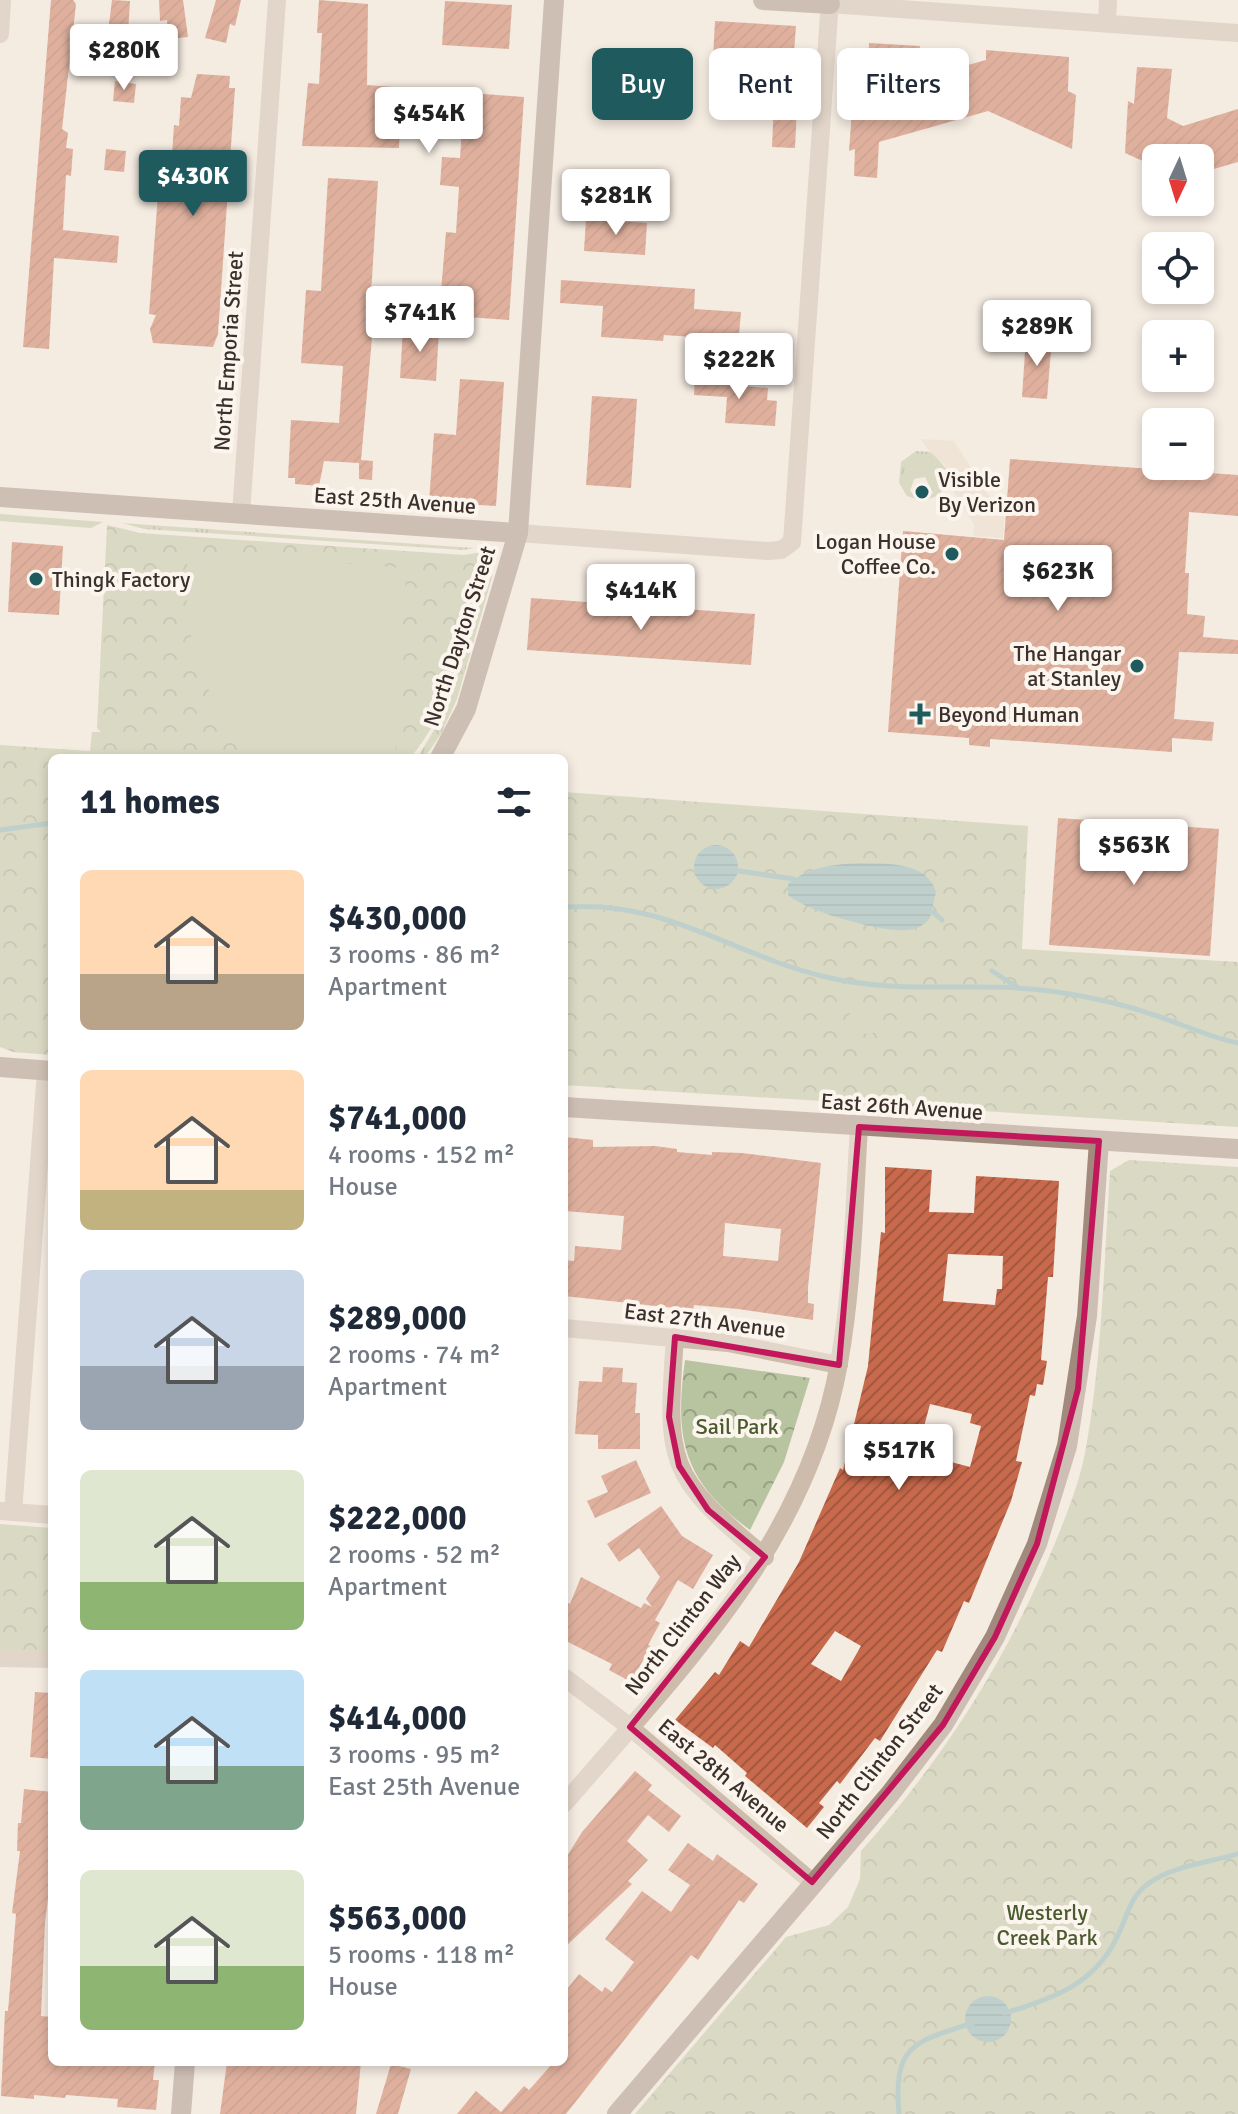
<!DOCTYPE html>
<meta charset="utf-8">
<style>
:root{--surface:#fff;--page:#f6f6f7;--text:#1f2937;--muted:#747a83;--accent:#1f5a5e}
body{margin:0;font-family:Signika,sans-serif;background:var(--page);color:var(--text);height:100vh;display:flex;flex-direction:column;font-size:30px;white-space:nowrap}
*{box-sizing:border-box;margin:0}
p{font-size:26px;color:var(--muted)}
.icon{flex:none;width:44px;height:44px;fill:none;stroke:currentColor;stroke-width:2;stroke-linecap:round;stroke-linejoin:round}
.map{position:relative;flex:1;overflow:hidden}
.details{position:absolute;left:48px;top:754px;width:520px;height:1312px;display:flex;flex-direction:column;background:var(--surface);border-radius:12px;box-shadow:0 4px 12px #0003}
.details>*{flex:none}
.top-card{position:absolute;left:592px;top:48px;width:526px;height:72px;display:flex;gap:16px}
.needle{width:52px;rotate:184deg}
.tools{position:absolute;left:1142px;top:144px;display:grid;gap:16px}
.tools a{display:grid;place-items:center;width:72px;height:72px;border-radius:12px;background:var(--surface);box-shadow:0 4px 12px #0003;font-size:40px}
.price{position:absolute;translate:-50% -68px;padding:0 18px;border-radius:8px;background:#fff;color:#222;font-size:26px;line-height:52px;filter:drop-shadow(0 2px 4px #0008)}
.price::after{content:'';position:absolute;left:50%;top:48px;width:24px;height:18px;margin-left:-12px;background:inherit;clip-path:polygon(0 0,100% 0,50% 100%)}
.price.active{background:var(--accent);color:#fff}
ul{padding:0;list-style:none}
li{display:flex;align-items:center;gap:24px;height:200px;padding:0 32px}
li span{display:grid;place-items:center;flex:none;width:224px;height:160px;border-radius:12px;color:#555}
li>.icon{margin-inline-start:auto}
span .icon{width:96px;height:96px;fill:#fffc;stroke-width:1}
li b{font-size:34px}
h2{display:flex;justify-content:space-between;align-items:center;height:96px;padding:0 32px;font-size:34px}
.chip{padding:0 28px;border-radius:12px;background:var(--surface);box-shadow:0 4px 12px #0003;font-size:28px;line-height:72px}
.chip.active{background:var(--accent);color:#fff}
.map>svg:first-child{display:block}
.grass{fill:url(#grass-tufts)}
.forest{fill:url(#forest-crowns)}
.garden{fill:#b8c4a0}
.plaza{fill:#ecdcc8}
.water{fill:url(#water-rules)}
.lines{fill:none;stroke-linecap:round;stroke-linejoin:round}
.stream{stroke:#7fb0b2;stroke-width:5}
.building{fill:url(#building-hatch);fill-rule:evenodd}
.street{stroke:#cdbbac;stroke-width:18}
.secondary{stroke:#a18a7d;stroke-width:20}
.marked{fill:none;stroke:#c2185b;stroke-width:6;stroke-linejoin:round}
.poi-dot{fill:#1f5a5e;stroke:#fbf5ee;stroke-width:3}
.labels{text-anchor:middle;stroke-width:8;stroke-linejoin:round;paint-order:stroke}
.street-label{font-size:22px;fill:#3b302b;stroke:#fbf5ee}
.poi-label{font-size:22px;fill:#3b302b;stroke:#fbf5ee;text-anchor:start}
.park-label{font-size:22px;fill:#4a5a2e;stroke:#fbf5ee}
</style>
<div class="map">
<svg width="1238" height="2114" viewBox="0 0 1238 2114">
<defs>
<pattern id="grass-tufts" width="24" height="20" patternUnits="userSpaceOnUse" patternTransform="scale(2)"><rect width="24" height="20" fill="#b8c4a0"/><path d="M3 7l-1-3M5 7V3M7 7l1-3M15 17l-1-3M17 17v-4M19 17l1-3" fill="none" stroke="#97a083"/></pattern>
<pattern id="forest-crowns" width="20" height="18" patternUnits="userSpaceOnUse" patternTransform="scale(2)"><rect width="20" height="18" fill="#b8c4a0"/><path d="M2 6a3 3 0 1 1 6 0M12 15a3 3 0 1 1 6 0" fill="none" stroke="#97a083"/></pattern>
<pattern id="water-rules" width="6" height="5" patternUnits="userSpaceOnUse" patternTransform="scale(2)"><rect width="6" height="5" fill="#7fb0b2"/><path d="M0 2.5h6" fill="none" stroke="#699091"/></pattern>
<pattern id="building-hatch" width="6" height="6" patternUnits="userSpaceOnUse" patternTransform="scale(2)"><rect width="6" height="6" fill="#c8694b"/><path d="M-1 1l2-2M0 6l6-6M5 7l2-2" fill="none" stroke="#a4573f"/></pattern>
</defs>
<rect width="100%" height="100%" fill="#f4ebe1"/>
<path class="grass" d="M916,451l16,1 15,18 -2,18 -8,8 -14,5 10,-8 -8,-16 -11,2 -4,12 9,9 -12,-4 -8,-13 2,-21z
M0,514l103,8 -12,6 -91,-7z
M122,523l352,25 -11,2 -319,-21z
M493,574l-36,125 -16,35 -17,24h-7l31,-51 34,-116z"/>
<path class="forest" d="M107,525l33,8 324,22 19,-3 9,3c1,12 -10,21 -13,33 -20,59 -27,122 -69,170h-358v297l-39,-3 -13,-5v-302l90,6 2,-19h9l-4,-4z
M564,792l464,34 -6,123 216,13v165l-674,-42z
M1129,1160l109,7v947h-603l151,-177 43,-12 19,-18 12,-28 1,-28c79,-89 138,-179 186,-289 15,-36 32,-75 39,-114 16,-91 18,-185 24,-277z
M685,1360l125,18 -26,84 -34,68c-67,-49 -76,-91 -65,-170z
M0,1524l52,4v125l-52,-1z"/>
<path class="garden" d="M188,551l206,16 12,4 -11,187c-36,0 -83,6 -118,0 -10,-2 -22,-13 -30,-20 -56,-47 -64,-119 -59,-187z
M52,845v101l-15,-5 7,-95z
M850,1013h31l-1,19 -33,4z"/>
<path class="plaza" d="M921,439l33,2 42,66 9,1 -2,30 -30,-2 1,-11 -27,-44 -2,-16 -16,-14z"/>
<path class="water" d="M694 867a22 22 0 1 1 44 0a22 22 0 1 1-44 0Z
M861,863c26,1 66,-2 75,29l-6,26c-6,7 -12,11 -22,12 -25,3 -100,-18 -120,-35v-11c20,-17 47,-20 73,-21z
M965 2019a23 23 0 1 1 46 0a23 23 0 1 1-46 0Z"/>
<g class="lines">
<path class="stream" d="M0,830l52,-7
M732,870l62,9
M564,907c105,-7 165,47 262,70 74,18 149,4 224,14 35,5 69,12 101,23 29,9 57,23 87,29
M933,912l9,8
M992,971l25,16
M1005,2013c47,-14 91,-29 113,-78 10,-20 12,-39 31,-52 23,-17 62,-21 89,-29
M899,2114c-6,-69 14,-72 74,-91"/>
</g>
<path class="building" d="M51,0h22l3,4 -14,125 6,4 -2,15 7,1 -2,27 -5,-1 -3,55 56,6 -2,27 -63,-5 -5,91 -26,-2z
M112,0l18,1 -2,32 -20,-1z
M159,0h24l5,37 -20,2 -1,-19 -7,1z
M216,0h25l-6,26 -5,-2 -4,19 -21,-5z
M319,0l49,4 -1,81 157,12 -15,223 -70,-5 7,-83 10,1 3,-46 -19,-2 2,-28 18,1 2,-30 -62,-5 -1,25 -97,-2 6,-63 11,1 3,-51h-5z
M445,1l67,4 -3,44 -67,-4z
M715,21l81,5 -6,80 7,1 -2,41 -23,-1 2,-48 -63,-4z
M869,43l51,3 -2,22 -50,-3z
M986,50l83,7 -1,34 8,4 -4,54 -84,-38 -109,31 -2,36 -23,-2 1,-27 -6,2 4,-54 133,-37z
M1137,67l35,2 -5,49 16,8 55,-17v53l-38,11v-15h-44v9l-31,-14 3,-52 6,3z
M197,74l33,2 -1,12h6l-17,246 -5,13 -60,-4 -3,-14 6,-14 -7,-1 12,-160h11l2,-29 5,1 2,-29 10,1z
M115,81l21,3 -2,19 -21,-2z
M106,149l20,2 -2,21 -20,-2z
M328,178l50,3 -7,113h4l-2,33 -12,133 12,1 -1,19 -13,-1v-16l-35,-2 -5,25 -24,-2v-6h-7l3,-58 48,3 4,-57 -42,-3 5,-73 15,1z
M586,219l61,4 -2,32 -61,-4z
M561,280l134,9 -1,20 47,3 -3,34 -47,-3 1,-6 -28,-2 -1,6 -62,-4 2,-31 -43,-3z
M403,328l36,2 -3,51 -36,-3z
M1026,337l26,1 -5,61 -25,-2z
M695,375l33,3v7l40,3 -1,12 10,1 -2,25 -50,-3 2,-26 -33,-2z
M460,379l44,3 -8,124 -67,-4 5,-69 22,2z
M592,396l45,3 -6,89 -45,-3z
M1010,459l228,16v41l-49,-4 -4,61h4l-2,41 18,2 -2,21 35,3v14l-59,-2 -5,67 40,3 -2,19 -40,-3v14l-182,-13v8l-21,-2v-7l-81,-6 15,-201 101,9z
M12,542l51,4 -4,69 -51,-3z
M531,598l224,16 -4,51 -224,-15z
M1058,818l161,11 -9,127 -161,-11z
M564,1137l29,3v7l62,-1 22,3v3l35,3v-3l30,1 79,10 -13,124v16l6,1 -1,16 -75,-11 -44,-4 -1,5 -129,-14v-36l10,1 1,-15 46,4 3,-34 -59,-5zM725,1223l56,6 -3,32 -55,-5z
M885,1167l47,3 -3,42 45,1 2,-37 83,5 -6,96h-5l-7,83 6,1 -4,24 -6,-1 -2,12 -5,-1 -14,66 6,1 -11,39 -42,102 -5,-2 -22,51 -5,-2 -57,91 -5,-3 -35,46 -3,-3 -18,22 5,4 -17,21 -62,-52 2,-3 -32,-28 -2,3 -38,-28 40,-48 4,3 21,-34 9,6 50,-85 41,-94 3,2 25,-104 13,-134 4,1zM948,1254l55,2 -1,33h-5l-2,16 -52,-4zM930,1404l42,10 -2,9 11,3 -11,41 -53,-14zM835,1631l26,15 -20,35 -30,-17z
M603,1367l20,1 -1,14 15,1 -2,30h5v36h-42v-14l-23,-1 4,-53 23,1z
M636,1460l15,33 -56,25 -8,-17 21,-9 -7,-16z
M661,1506l21,30 31,19 -20,34 -15,-9 -23,40 5,3 -12,22 3,1 -20,36 -22,-12 3,-6 -48,-24v-39l6,3 11,-27 60,31 3,-5 8,4 -6,-8 14,-22 -21,-29 -20,14 -12,-18z
M35,1692l17,1v66l-22,-2z
M635,1771l17,14 -4,5 33,26 -12,16 -21,-17 -21,26 21,19 -20,21 4,3 -68,64v-87l18,-29z
M24,1789l28,3v76l-7,54 -4,94 11,1v45h103l-2,18h6l-3,30 -39,-3 1,-8 -52,-4 -1,3 -31,-3v4l-33,-3 4,-85h3l8,-97 -4,-1 8,-62h-3l1,-28h3z
M688,1843l25,18 4,-7 41,30 -14,19 -5,-3 -41,60 -7,-5 -125,159h-109l19,-23 25,21 23,-26 5,4 25,-28h10v-69l15,-19 23,18 3,-5 7,5 22,-30 -29,-23 37,-48 29,21 19,-27 -22,-15z
M227,2062h134l-5,52h-136z
M391,2064l20,5 -13,45h-22z"/>
<g class="lines">
<path class="street" d="M830,4l408,29
M1107,23l1,-23
M0,34l2,-34
M241,514l36,-514
M518,533l249,18 14,-1 11,-8 38,-542
M564,1328l164,15 111,22
M675,1337c-9,126 -9,138 90,220
M0,1511l52,4
M13,1512l33,-442
M0,1658l52,1
M564,1677l66,50 182,155
M564,1804c115,-134 243,-259 275,-441 14,-77 15,-158 20,-236"/>
<path class="secondary" d="M763,0l67,4
M0,497l518,36
M440,758l26,-49 52,-176 36,-533
M0,1067l52,4
M564,1107l674,42
M181,2114l4,-52
M617,2114l273,-320 53,-69 52,-88 42,-93 30,-98 20,-130 12,-175"/>
</g>
<path d="M0 0H1238V2114H0ZM859,1127l240,14 -21,248 -41,155 -42,93 -52,88 -131,157 -182,-155 135,-170 -57,-47 -29,-44 -10,-49 6,-80 164,28z" fill="#f4ebe1" fill-opacity=".55" fill-rule="evenodd"/>
<path class="marked" d="M859,1127l240,14 -21,248 -41,155 -42,93 -52,88 -131,157 -182,-155 135,-170 -57,-47 -29,-44 -10,-49 6,-80 164,28z"/>
<g class="poi-dot">
<circle cx="922" cy="492" r="8"/>
<circle cx="952" cy="554" r="8"/>
<circle cx="36" cy="579" r="8"/>
<circle cx="1137" cy="666" r="8"/>
<path d="M916 702h8v8h8v8h-8v8h-8v-8h-8v-8h8z"/>
</g>
<g class="labels">
<g class="street-label">
<text transform="translate(228 351) rotate(-86)" y="8">North Emporia Street</text>
<text transform="translate(395 500) rotate(4)" y="8">East 25th Avenue</text>
<text transform="translate(459 636) rotate(-72)" y="8">North Dayton Street</text>
<text transform="translate(902 1106) rotate(4)" y="8">East 26th Avenue</text>
<text transform="translate(705 1320) rotate(7)" y="8">East 27th Avenue</text>
<text transform="translate(682 1624) rotate(-52)" y="8">North Clinton Way</text>
<text transform="translate(879 1761) rotate(-52)" y="8">North Clinton Street</text>
<text transform="translate(724 1775) rotate(40)" y="8">East 28th Avenue</text>
</g>
<g class="poi-label">
<text x="938" y="487">Visible<tspan x="938" dy="25">By Verizon</tspan></text>
<text x="936" y="549" text-anchor="end">Logan House<tspan x="936" dy="25">Coffee Co.</tspan></text>
<text x="52" y="587">Thingk Factory</text>
<text x="1121" y="661" text-anchor="end">The Hangar<tspan x="1121" dy="25">at Stanley</tspan></text>
<text x="938" y="722">Beyond Human</text>
</g>
<g class="park-label">
<text x="737" y="1434">Sail Park</text>
<text x="1047" y="1920">Westerly<tspan x="1047" dy="25">Creek Park</tspan></text>
</g>
</g>
</svg>
<div class="tools">
<a><svg class="needle" viewBox="-14 -14 28 28"><path d="M0-13l5 13h-10z" fill="#e53935"/><path d="M0 13l5-13h-10z" fill="#747a83"/></svg></a>
<a><svg class="icon" aria-label="locate" viewBox="0 0 24 24"><circle cx="12" cy="12" r="6"/><path d="M12 2v4M12 18v4M2 12h4M18 12h4"/></svg></a>
<a>+</a>
<a>−</a>
</div>
<b class="price" style="left:124px;top:92px">$280K</b>
<b class="price" style="left:429px;top:155px">$454K</b>
<b class="price active" style="left:193px;top:218px">$430K</b>
<b class="price" style="left:616px;top:237px">$281K</b>
<b class="price" style="left:420px;top:354px">$741K</b>
<b class="price" style="left:1037px;top:368px">$289K</b>
<b class="price" style="left:739px;top:401px">$222K</b>
<b class="price" style="left:1058px;top:613px">$623K</b>
<b class="price" style="left:641px;top:632px">$414K</b>
<b class="price" style="left:1134px;top:887px">$563K</b>
<b class="price" style="left:899px;top:1492px">$517K</b>
<div class="top-card">
<a class="chip active">Buy</a>
<a class="chip">Rent</a>
<a class="chip">Filters</a>
</div>
<section class="details">
<h2>11 homes<svg class="icon" aria-label="filters" viewBox="0 0 24 24"><path d="M4 7h16M4 17h16"/><circle cx="9" cy="7" r="2"/><circle cx="15" cy="17" r="2"/></svg></h2>
<ul>
<li><span style="background:linear-gradient(#ffd9b3 65%,#b9a48a 0)"><svg class="icon" aria-label="home" viewBox="0 0 24 24"><path d="M3 11l9-7 9 7M6 9v11h12V9"/></svg></span><div><b>$430,000</b><p>3 rooms · 86 m²</p><p>Apartment</p></div></li>
<li><span style="background:linear-gradient(#ffd9b3 75%,#c2b280 0)"><svg class="icon" aria-label="home" viewBox="0 0 24 24"><path d="M3 11l9-7 9 7M6 9v11h12V9"/></svg></span><div><b>$741,000</b><p>4 rooms · 152 m²</p><p>House</p></div></li>
<li><span style="background:linear-gradient(#c9d6e8 60%,#9aa5b1 0)"><svg class="icon" aria-label="home" viewBox="0 0 24 24"><path d="M3 11l9-7 9 7M6 9v11h12V9"/></svg></span><div><b>$289,000</b><p>2 rooms · 74 m²</p><p>Apartment</p></div></li>
<li><span style="background:linear-gradient(#dfe7d0 70%,#8fb573 0)"><svg class="icon" aria-label="home" viewBox="0 0 24 24"><path d="M3 11l9-7 9 7M6 9v11h12V9"/></svg></span><div><b>$222,000</b><p>2 rooms · 52 m²</p><p>Apartment</p></div></li>
<li><span style="background:linear-gradient(#bfe0f5 60%,#7fa58c 0)"><svg class="icon" aria-label="home" viewBox="0 0 24 24"><path d="M3 11l9-7 9 7M6 9v11h12V9"/></svg></span><div><b>$414,000</b><p>3 rooms · 95 m²</p><p>East 25th Avenue</p></div></li>
<li><span style="background:linear-gradient(#dfe7d0 60%,#8fb573 0)"><svg class="icon" aria-label="home" viewBox="0 0 24 24"><path d="M3 11l9-7 9 7M6 9v11h12V9"/></svg></span><div><b>$563,000</b><p>5 rooms · 118 m²</p><p>House</p></div></li>
</ul>
</section>
</div>
